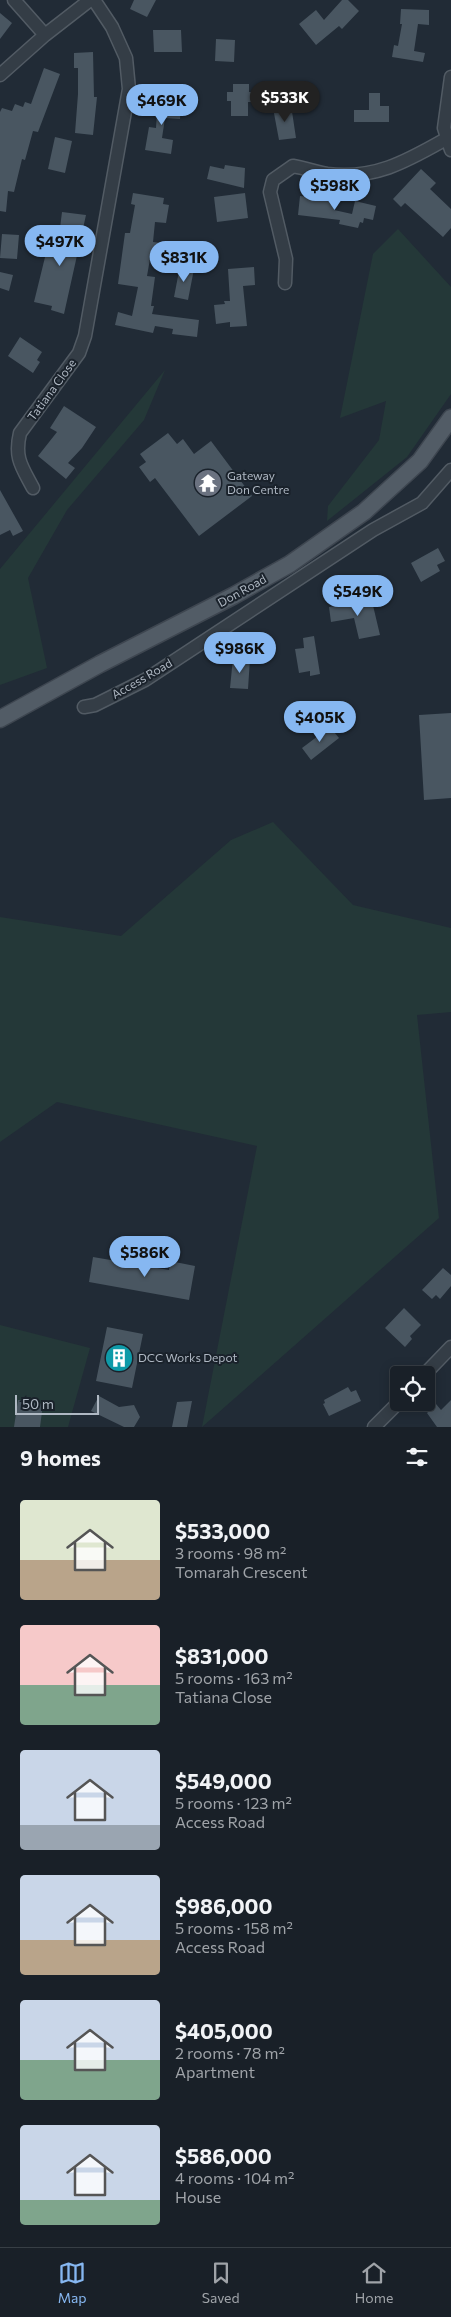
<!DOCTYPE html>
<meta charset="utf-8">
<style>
:root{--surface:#192028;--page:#222830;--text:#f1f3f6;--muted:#9fa3a8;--line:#373e45;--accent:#86b7f1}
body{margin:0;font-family:Commissioner,sans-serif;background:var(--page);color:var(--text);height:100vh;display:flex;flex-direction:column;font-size:19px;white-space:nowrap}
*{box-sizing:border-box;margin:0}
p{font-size:16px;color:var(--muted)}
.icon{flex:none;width:28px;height:28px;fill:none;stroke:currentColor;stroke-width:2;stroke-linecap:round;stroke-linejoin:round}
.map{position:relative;height:1427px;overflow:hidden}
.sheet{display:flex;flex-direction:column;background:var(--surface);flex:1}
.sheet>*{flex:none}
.controls{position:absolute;left:390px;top:1366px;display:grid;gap:10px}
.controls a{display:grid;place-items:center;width:45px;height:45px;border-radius:5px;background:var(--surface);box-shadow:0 2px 12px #0003,0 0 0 1px var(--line);font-size:25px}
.scale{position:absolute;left:15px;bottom:12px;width:84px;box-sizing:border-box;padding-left:5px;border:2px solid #afb8c3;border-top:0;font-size:14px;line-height:18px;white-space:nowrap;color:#afb8c3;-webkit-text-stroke:4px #1a222b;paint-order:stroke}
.price{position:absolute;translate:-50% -42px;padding:0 11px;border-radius:18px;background:var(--accent);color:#111;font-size:16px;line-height:32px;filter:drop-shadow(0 1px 2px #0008)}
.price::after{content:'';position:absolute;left:50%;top:30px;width:15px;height:11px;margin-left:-8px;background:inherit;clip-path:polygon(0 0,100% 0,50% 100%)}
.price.current{background:#222;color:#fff}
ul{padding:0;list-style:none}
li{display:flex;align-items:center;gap:15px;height:125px;padding:0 20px}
li span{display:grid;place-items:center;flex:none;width:140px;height:100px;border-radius:5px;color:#555}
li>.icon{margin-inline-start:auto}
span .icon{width:60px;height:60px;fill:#fffc;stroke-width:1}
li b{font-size:21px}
h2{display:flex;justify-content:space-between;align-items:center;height:60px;padding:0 20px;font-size:21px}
.menu{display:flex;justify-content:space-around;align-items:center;height:70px;border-top:1px solid var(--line);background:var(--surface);font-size:14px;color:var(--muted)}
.menu a{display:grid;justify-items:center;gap:2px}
.menu .current{color:var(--accent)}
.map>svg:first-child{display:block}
.green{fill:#243838}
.building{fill:#495661}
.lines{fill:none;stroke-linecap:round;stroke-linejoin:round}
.minor-casing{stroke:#525b64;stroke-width:15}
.major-casing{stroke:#3e4650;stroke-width:19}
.minor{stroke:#343d46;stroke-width:12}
.major{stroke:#525c66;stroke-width:16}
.labels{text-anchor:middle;stroke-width:4;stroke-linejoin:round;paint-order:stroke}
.street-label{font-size:12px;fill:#afb8c3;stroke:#1a222b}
.poi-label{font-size:12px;fill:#afb8c3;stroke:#1a222b;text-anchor:start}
</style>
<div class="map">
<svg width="451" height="1427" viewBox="0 0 451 1427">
<rect width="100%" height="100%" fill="#212b36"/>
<path class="green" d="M398,229l53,58v107l-44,63 -80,64 1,-15 51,-66 7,-39 -46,17 33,-164z
M165,370l-21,50 -77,90 -39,68 19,90 -47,17v-116z
M273,822l80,83 98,23v84l-34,3 22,203 -237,209 55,-281 -200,-44 -57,40v-225l121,19 110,-96z
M0,1325l90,23 -22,79h-68z"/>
<path class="building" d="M134,0h22l-9,17 -17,-8z
M342,0h6l11,11 -17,18 -3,-3 -23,19 -17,-21 17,-14 8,10z
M401,9l28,1v15l-11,-1 -4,27 11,2 -2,9 -31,-5 2,-12 4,1 4,-22h-2z
M0,13l12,10 -12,16z
M153,30h28l1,22h-28z
M216,39l19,1 -1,22 -19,-1z
M93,52l1,45h3l-4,38 -18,-2 3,-39v-26h-4v-15z
M44,68l16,6 -22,58 -5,-1 -8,29 -3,-1 -8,33 -6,-1 -2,21 -6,-1v-99l2,-4 10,3 3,-7 8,3 2,-5 6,2z
M233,84h16v8h8v10h-9v14h-17v-15h-4v-9h6z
M369,93h11v13h9v16h-35v-12h15z
M158,97l14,1v6l9,1 -1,14 -15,-1 -3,20 11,2 -2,14 -26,-4 4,-23 7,1z
M291,105l5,33 -17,2 -6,-32z
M55,137l17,4 -7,32 -17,-4z
M225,165l20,3 -1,20 -37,-9 3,-13 14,3z
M421,169l15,14 -6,6 21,20v19l-8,9 -38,-34 -4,4 -8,-8z
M133,193l31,5 -1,6 6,1 -3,18 -11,-1 -2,20 9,1 -2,17 -10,-1 -3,17 8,1 -4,29h3l-2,8 47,6 -2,17 -25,-3 1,-5 -18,-3 -2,7 -38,-8 3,-13 14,4 6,-29 -20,-3 7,-51h5l5,-28 -4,-1z
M245,193l3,25 -31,4 -3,-25z
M300,196l35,4 -1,10 18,4 3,-13 21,5 -3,14 -9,-2 -1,5 -3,-1 -2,6 -19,-4 1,-4 -42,-5z
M62,212l24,3 -22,99 -13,-4 1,-4 -18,-4 13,-53 21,5 4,-24 -12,-2z
M2,234l17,1 -2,24 -17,-1z
M180,266l14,3 -6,31 -14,-3z
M254,267l1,18 -12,1 4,40 -17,1v-5l-14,2 -2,-19 11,-1 -1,-3h6l-2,-32z
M0,272l13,3 -4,16 -9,-3z
M20,337l22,15 -5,8 3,2 -7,11 -25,-17z
M64,406l32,21 -14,21 -14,15 7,5 -9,11 -28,-23 19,-24 -7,-4z
M168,433l9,11 6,-5 11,15 17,-13 41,55 -53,40 -44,-58 -5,4 -11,-15 7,-5 -6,-8z
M0,490l23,41 -10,5 -3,-6 -10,5z
M438,548l7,13 -8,4 3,6 -19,11 -10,-19z
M371,597l9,38 -21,4 -5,-21 -23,4 -2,-15 32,-5 -1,-2z
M314,636l6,38 -10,2v-5l-11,2 -4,-24 9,-1 -1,-10z
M233,658l17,1 -2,30 -18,-1z
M451,713v85l-27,2 -5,-85z
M330,727l9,11 -28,22 -9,-12z
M93,1257l76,13 1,-9 25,5 -6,34 -100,-18z
M443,1268l8,7v11l-11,13 -4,-4 -4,4 -10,-9z
M404,1308l17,17 -11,11 2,3 -7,8 -20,-19z
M107,1327l36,7 -11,54 -36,-7z
M348,1387l3,5 5,-2 5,11 -32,15 -6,-12 2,-1 -1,-3z
M99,1396l20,11 15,-2 6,12 -6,10h-10l-33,-16z
M18,1400l25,4 -3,23h-26z
M451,1400v27h-14l-10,-14 9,-9 5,6z
M192,1401l-5,26h-15l5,-25z"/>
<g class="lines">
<defs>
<path id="minor" d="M14,0l31,35
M0,75l45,-40 45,-35
M451,77l-7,51 7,22
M285,283l1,-24 -16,-67 3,-12 20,-14c12,2 23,6 34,8 48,6 80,-13 119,-35
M33,488c-11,-21 -19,-30 -13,-55l59,-80 6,-17 44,-247 -3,-31 -14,-31 -18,-27
M84,707l11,-2 50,-25 228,-150 49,-27 29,-33
M424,1375l27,-28
M374,1427l25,-25"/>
<path id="major" d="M0,719l100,-55 133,-68 57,-32 74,-52 56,-51 31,-43"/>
</defs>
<use href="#minor" class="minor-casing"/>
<use href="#major" class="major-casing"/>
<use href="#minor" class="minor"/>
<use href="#major" class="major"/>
</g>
<defs>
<symbol id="temple-disc" viewBox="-11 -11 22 22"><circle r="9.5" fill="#6b7280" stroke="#1a222b"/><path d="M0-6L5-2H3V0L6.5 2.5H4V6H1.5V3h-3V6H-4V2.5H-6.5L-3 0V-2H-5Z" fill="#fff"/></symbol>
<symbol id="building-disc" viewBox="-11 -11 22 22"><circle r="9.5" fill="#0f9aa8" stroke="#1a222b"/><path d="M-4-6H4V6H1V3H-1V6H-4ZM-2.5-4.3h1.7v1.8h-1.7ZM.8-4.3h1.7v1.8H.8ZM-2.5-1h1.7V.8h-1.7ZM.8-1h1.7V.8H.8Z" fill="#fff"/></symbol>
</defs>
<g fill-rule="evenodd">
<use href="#temple-disc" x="192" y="467" width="32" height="32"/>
<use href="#building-disc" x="103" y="1342" width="32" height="32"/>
</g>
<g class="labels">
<g class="street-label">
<text transform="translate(52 390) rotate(-54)" y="4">Tatiana Close</text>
<text transform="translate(242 591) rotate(-29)" y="4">Don Road</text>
<text transform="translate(142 679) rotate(-30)" y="4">Access Road</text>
</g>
<g class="poi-label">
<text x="227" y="480">Gateway<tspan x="227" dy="14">Don Centre</tspan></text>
<text x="138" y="1362">DCC Works Depot</text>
</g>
</g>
</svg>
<div class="controls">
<a><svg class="icon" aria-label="locate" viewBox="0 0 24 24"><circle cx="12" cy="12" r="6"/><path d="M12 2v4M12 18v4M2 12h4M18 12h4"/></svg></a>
</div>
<div class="scale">50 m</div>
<b class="price current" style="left:285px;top:123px">$533K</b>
<b class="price" style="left:162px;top:126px">$469K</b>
<b class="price" style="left:335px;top:211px">$598K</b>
<b class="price" style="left:60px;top:267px">$497K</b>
<b class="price" style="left:184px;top:283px">$831K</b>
<b class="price" style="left:358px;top:617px">$549K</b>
<b class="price" style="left:240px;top:674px">$986K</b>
<b class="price" style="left:320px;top:743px">$405K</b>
<b class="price" style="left:145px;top:1278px">$586K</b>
</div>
<section class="sheet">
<h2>9 homes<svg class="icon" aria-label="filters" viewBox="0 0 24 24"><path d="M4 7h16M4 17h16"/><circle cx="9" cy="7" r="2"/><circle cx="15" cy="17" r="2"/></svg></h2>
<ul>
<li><span style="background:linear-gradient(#dfe7d0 60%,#b9a48a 0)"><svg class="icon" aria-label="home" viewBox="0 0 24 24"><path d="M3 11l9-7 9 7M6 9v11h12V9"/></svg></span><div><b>$533,000</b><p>3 rooms · 98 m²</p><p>Tomarah Crescent</p></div></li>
<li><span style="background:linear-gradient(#f6c9c9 60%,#7fa58c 0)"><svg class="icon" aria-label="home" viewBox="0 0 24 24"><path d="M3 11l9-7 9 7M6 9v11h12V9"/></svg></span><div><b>$831,000</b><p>5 rooms · 163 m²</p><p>Tatiana Close</p></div></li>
<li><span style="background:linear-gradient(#c9d6e8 75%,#9aa5b1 0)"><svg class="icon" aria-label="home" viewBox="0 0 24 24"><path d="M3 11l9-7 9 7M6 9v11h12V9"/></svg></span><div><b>$549,000</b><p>5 rooms · 123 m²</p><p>Access Road</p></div></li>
<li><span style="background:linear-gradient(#c9d6e8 65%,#b9a48a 0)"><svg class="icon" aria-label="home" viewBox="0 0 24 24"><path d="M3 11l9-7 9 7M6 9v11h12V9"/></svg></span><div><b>$986,000</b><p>5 rooms · 158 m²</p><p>Access Road</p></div></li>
<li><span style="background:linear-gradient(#c9d6e8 60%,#7fa58c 0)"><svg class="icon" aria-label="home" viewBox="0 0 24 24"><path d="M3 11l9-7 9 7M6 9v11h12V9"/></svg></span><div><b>$405,000</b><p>2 rooms · 78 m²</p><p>Apartment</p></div></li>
<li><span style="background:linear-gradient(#c9d6e8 75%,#7fa58c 0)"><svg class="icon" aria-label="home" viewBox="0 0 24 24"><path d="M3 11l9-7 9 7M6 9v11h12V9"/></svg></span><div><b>$586,000</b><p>4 rooms · 104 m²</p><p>House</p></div></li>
</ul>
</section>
<nav class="menu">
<a class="current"><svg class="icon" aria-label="map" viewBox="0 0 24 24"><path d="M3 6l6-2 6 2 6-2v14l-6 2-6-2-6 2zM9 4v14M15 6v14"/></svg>Map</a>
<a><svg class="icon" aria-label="saved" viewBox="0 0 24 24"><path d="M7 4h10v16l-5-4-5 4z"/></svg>Saved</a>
<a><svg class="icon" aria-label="home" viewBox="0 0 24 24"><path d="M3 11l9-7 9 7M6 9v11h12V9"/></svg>Home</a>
</nav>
